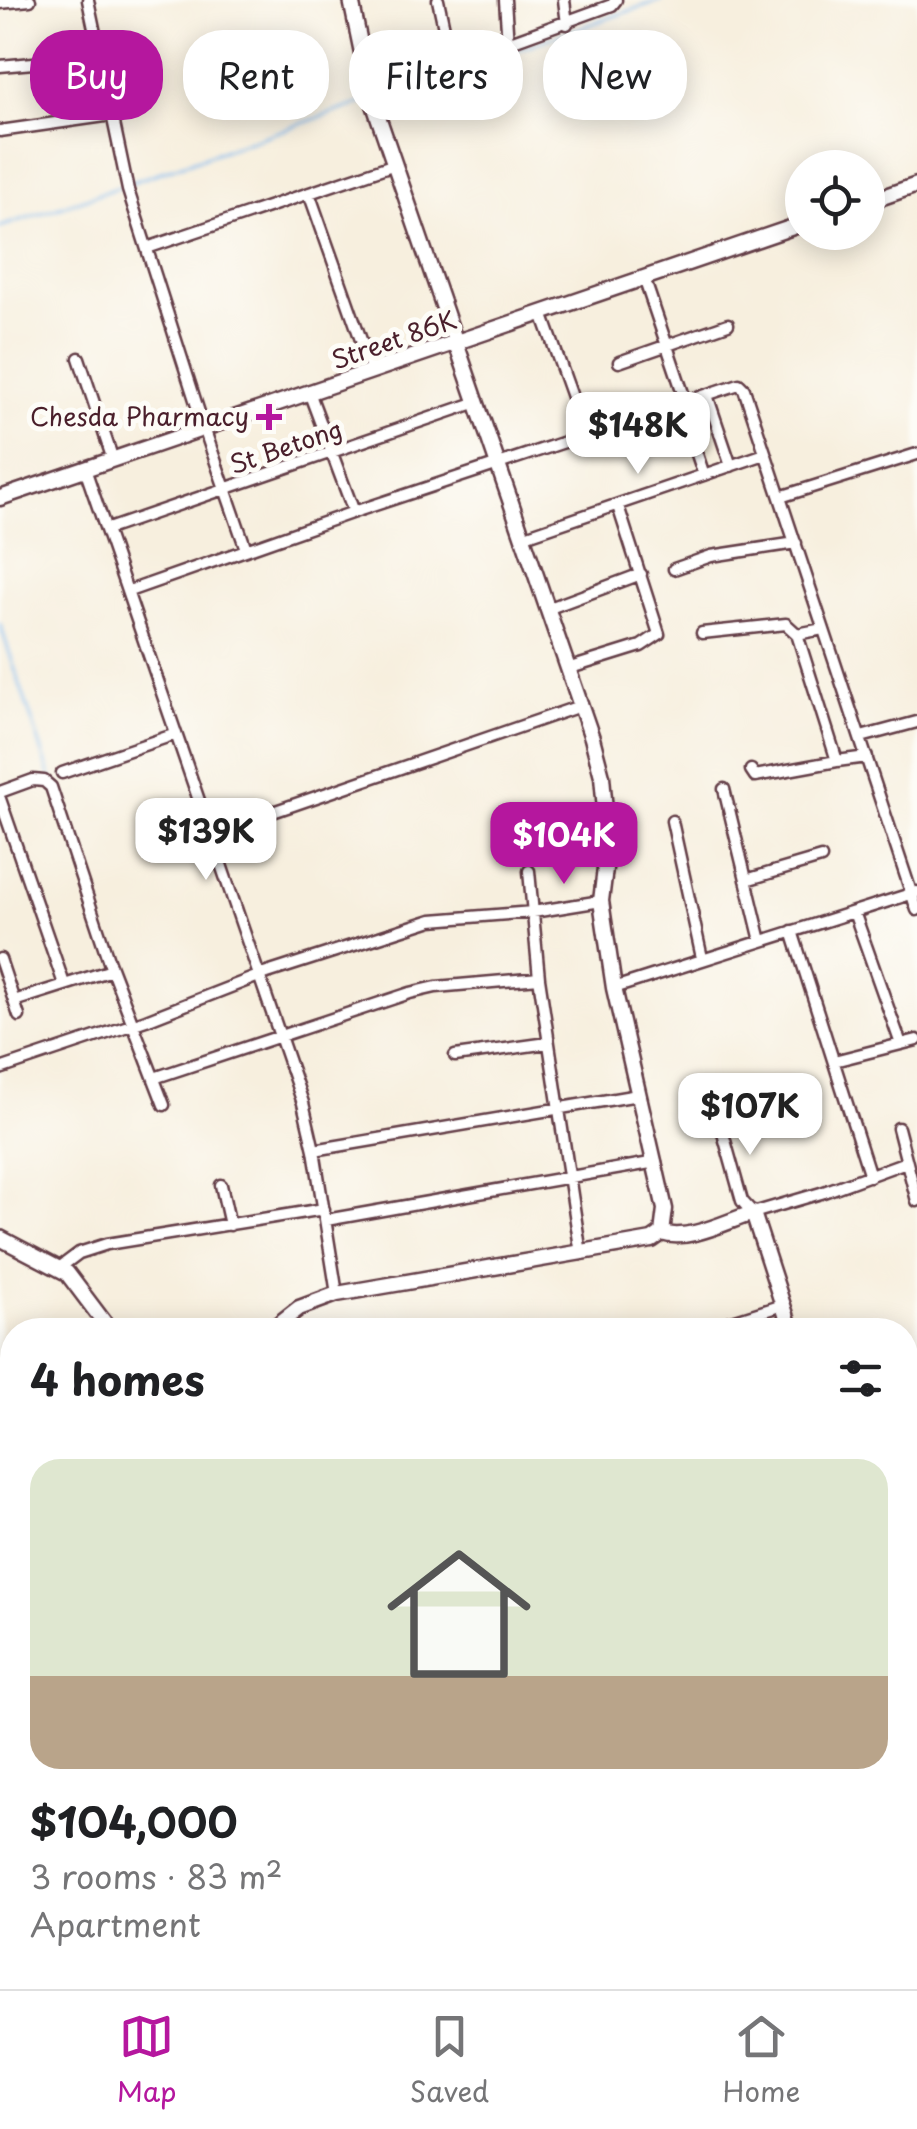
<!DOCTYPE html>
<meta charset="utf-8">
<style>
:root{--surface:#fff;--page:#f2f2f2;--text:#202124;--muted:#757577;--line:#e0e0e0;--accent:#b5179e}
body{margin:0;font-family:"Playpen Sans",sans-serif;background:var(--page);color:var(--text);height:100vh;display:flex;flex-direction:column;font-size:38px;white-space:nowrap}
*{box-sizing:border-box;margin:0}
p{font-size:32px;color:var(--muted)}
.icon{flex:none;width:55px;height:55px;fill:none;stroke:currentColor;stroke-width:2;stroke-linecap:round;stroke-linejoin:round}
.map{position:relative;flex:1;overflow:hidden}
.drawer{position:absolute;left:0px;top:1318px;width:918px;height:672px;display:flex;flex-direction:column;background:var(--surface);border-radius:40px 40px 0 0;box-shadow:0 5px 25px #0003}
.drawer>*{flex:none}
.top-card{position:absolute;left:30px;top:30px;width:858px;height:90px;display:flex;gap:20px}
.controls{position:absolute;left:785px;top:150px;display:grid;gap:20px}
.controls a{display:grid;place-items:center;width:100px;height:100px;border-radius:50%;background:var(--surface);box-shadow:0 5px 25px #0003;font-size:50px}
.price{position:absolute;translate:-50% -85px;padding:0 22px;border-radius:20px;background:#fff;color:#222;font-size:32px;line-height:65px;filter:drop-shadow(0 2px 5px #0008)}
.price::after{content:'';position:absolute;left:50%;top:60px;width:30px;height:22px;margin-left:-15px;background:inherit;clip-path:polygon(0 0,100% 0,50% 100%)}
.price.active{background:var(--accent);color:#fff}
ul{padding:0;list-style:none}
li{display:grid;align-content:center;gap:20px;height:530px;padding:0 30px}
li+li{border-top:2px solid var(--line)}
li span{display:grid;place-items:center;height:310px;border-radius:30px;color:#555}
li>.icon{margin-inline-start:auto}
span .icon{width:180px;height:180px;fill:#fffc;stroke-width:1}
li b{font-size:42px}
h2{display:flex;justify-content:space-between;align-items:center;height:120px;padding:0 30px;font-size:42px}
.chip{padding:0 35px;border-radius:40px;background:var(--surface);box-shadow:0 5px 25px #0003;font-size:35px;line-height:90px}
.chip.active{background:var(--accent);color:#fff}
.menu{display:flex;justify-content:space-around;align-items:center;height:140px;border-top:2px solid var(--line);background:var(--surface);font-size:28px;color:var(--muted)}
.menu a{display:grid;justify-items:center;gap:5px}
.menu .active{color:var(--accent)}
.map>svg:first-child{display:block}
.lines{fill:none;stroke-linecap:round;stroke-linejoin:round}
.stream{stroke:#7cb9ef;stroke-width:2.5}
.street-casing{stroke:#643e46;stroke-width:15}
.secondary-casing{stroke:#643e46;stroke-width:19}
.street{stroke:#fff;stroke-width:10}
.secondary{stroke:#fff;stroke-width:14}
.poi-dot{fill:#b5179e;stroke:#fdfcf7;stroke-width:4}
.labels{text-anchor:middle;stroke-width:10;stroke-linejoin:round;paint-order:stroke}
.street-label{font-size:25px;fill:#4a1f2b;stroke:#fdfcf7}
.poi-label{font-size:25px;fill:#4a1f2b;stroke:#fdfcf7;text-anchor:end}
</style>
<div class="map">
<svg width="917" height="1989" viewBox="0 0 917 1989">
<rect width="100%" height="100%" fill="#fdfcf7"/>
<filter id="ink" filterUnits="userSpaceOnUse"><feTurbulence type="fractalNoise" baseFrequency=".01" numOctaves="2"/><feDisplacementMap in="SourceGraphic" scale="20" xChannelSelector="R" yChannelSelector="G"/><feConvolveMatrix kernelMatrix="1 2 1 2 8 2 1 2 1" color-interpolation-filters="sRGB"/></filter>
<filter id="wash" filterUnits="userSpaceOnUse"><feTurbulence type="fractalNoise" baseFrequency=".0048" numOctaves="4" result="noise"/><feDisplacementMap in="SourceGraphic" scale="40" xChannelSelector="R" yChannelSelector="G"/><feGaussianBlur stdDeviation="2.25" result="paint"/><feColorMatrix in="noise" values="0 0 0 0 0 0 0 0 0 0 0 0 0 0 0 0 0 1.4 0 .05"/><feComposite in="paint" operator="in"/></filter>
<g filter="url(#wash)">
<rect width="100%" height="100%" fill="#f7efde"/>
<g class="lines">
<path class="stream" d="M380,97l281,-97
M129,183l238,-82
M0,227l122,-41
M0,624l53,160"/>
</g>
</g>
<g filter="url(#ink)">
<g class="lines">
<defs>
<path id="street" d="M88,0l40,190 76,238 42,121
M438,0l14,65
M505,0l3,44
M564,0l3,24
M0,3l30,-3
M0,66l100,-9
M370,93l242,-88 4,-5
M0,131l112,-16
M309,193l63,178
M147,248l248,-84
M644,278l42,124
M542,313l44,123
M79,358l34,102
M619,362l109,-38
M309,392l45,120
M707,395l24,71
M680,404l24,71
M85,469l218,634 11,47 23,144
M780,497l137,-43
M108,529l369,-127
M522,537l243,-83
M674,569l37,-13 85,-13
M129,591l225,-79 385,-128 5,5 173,521
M547,609l94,-35
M702,633l84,-9 11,10 26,-5
M797,634l40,127 30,-4
M567,669l74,-23 18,-12 -41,-128
M861,737l56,-15
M751,770l4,6 82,-15
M62,773l114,-39
M724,789l37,152
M0,792l33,-12 11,1 7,6 58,175 55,143
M0,799l64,185
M672,821l30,137
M209,834l371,-128
M529,871l10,107 42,276
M746,880l75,-22
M854,912l47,132
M792,931l78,245
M0,959l19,57
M614,988l303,-96
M14,1001l98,-31
M455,1056l93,-13
M834,1061l83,-21
M0,1069l146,-49 115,-45 171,-55 101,-8 68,-11
M154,1078l256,-85 26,-6 103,-9
M795,1101l-76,18 23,82 11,12 68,-20 85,-31
M898,1128l19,73
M314,1150l324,-55
M221,1185l9,40
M326,1220l330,-58
M59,1268l20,-15 28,-9 217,-35
M704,1330l79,-25
M0,1498l12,35
M905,1533l12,-5
M0,1578l12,-4
M0,1637l12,-5
M0,1706l12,-4
M0,1770l12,-4
M905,1787l12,-4
M0,1906l12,-4
M905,1906l12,-4
M905,1920l12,46
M0,1971l12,-4
M905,1973l12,-3
M107,1978l3,11
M675,1978l3,11
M226,1984l20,-6
M155,1989l24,-11
M843,1989l45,-11"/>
<path id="secondary" d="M868,202l49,-17
M0,498l802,-274
M662,1233c27,9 65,-12 91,-20l38,117
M0,1238l67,35 43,57
M271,1330l28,-22 38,-14 315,-54 10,-7 3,-24 -51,-221 -13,-87 7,-57 -6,-68 -10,-38 -221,-642 -20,-96
M905,1397l12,-4
M905,1670l12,42
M0,1840l12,-4
M354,1978l3,11"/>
</defs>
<use href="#street" class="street-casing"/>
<use href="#secondary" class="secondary-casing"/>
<use href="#street" class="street"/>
<use href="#secondary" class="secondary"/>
</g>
</g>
<path class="poi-dot" d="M264 402h10v10h10v10h-10v10h-10v-10h-10v-10h10z"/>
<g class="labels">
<g class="street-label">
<text transform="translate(394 340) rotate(-19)" y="9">Street 86K</text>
<text transform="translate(286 447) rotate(-19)" y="9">St Betong</text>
</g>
<g class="poi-label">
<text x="249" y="426">Chesda Pharmacy</text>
</g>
</g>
</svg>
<div class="controls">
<a><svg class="icon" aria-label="locate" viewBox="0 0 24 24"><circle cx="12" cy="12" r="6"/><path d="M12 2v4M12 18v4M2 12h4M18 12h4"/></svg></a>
</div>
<b class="price" style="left:638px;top:477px">$148K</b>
<b class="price" style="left:206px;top:883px">$139K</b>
<b class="price active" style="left:564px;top:887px">$104K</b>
<b class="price" style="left:750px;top:1158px">$107K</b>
<div class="top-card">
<a class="chip active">Buy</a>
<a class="chip">Rent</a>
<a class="chip">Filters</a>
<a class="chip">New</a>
</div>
<section class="drawer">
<h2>4 homes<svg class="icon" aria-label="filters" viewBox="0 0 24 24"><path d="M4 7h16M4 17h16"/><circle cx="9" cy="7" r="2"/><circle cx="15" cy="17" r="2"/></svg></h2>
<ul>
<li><span style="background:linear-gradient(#dfe7d0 70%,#b9a48a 0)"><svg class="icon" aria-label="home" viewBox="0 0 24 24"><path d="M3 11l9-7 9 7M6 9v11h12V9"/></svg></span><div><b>$104,000</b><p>3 rooms · 83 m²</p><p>Apartment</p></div></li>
</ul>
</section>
</div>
<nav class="menu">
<a class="active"><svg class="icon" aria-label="map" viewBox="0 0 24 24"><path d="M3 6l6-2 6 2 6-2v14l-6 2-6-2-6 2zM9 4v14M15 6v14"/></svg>Map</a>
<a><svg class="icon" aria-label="saved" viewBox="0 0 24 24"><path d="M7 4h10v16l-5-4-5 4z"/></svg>Saved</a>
<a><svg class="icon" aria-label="home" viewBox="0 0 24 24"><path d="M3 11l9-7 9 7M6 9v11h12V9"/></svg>Home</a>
</nav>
